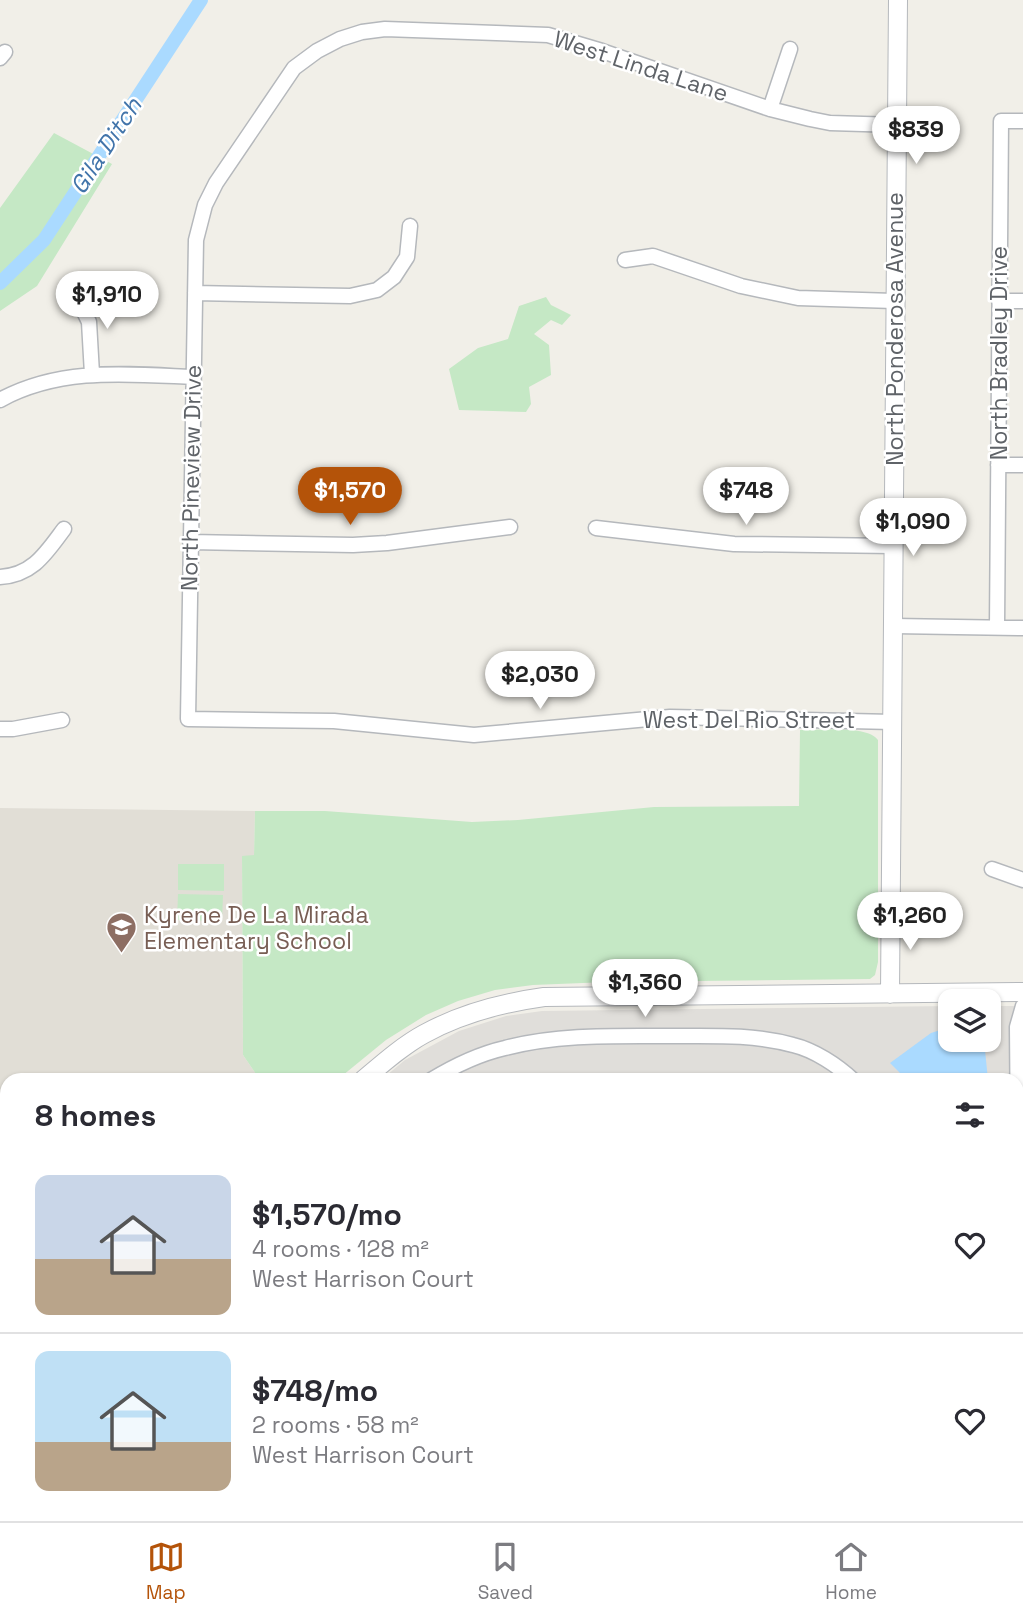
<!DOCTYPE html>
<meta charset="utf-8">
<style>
:root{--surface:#fff;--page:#f7f7f7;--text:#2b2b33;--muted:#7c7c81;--line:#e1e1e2;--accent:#b45309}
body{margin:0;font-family:"Space Grotesk",sans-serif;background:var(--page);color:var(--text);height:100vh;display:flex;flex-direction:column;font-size:26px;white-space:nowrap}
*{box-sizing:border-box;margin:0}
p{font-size:23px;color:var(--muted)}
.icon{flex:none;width:38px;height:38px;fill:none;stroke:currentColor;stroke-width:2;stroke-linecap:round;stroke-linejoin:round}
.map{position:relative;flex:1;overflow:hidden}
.side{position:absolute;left:0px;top:1073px;width:1024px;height:450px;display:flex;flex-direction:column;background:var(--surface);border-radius:21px 21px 0 0;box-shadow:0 2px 5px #0004}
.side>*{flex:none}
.buttons{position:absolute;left:938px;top:989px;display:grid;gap:14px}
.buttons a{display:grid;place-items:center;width:63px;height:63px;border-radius:14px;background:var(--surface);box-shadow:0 2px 5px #0004;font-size:35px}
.price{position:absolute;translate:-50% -60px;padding:0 16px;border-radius:24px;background:#fff;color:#222;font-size:23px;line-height:46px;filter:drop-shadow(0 2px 4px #0008)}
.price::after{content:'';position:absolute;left:50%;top:42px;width:21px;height:16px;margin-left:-10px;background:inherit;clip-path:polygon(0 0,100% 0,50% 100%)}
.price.on{background:var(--accent);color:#fff}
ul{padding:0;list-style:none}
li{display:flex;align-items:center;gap:21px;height:175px;padding:0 35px}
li+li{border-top:2px solid var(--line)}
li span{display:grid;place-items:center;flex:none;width:196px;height:140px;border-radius:14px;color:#555}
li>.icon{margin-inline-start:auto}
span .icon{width:84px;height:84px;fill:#fffc;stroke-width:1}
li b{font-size:30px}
h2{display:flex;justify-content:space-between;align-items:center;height:84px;padding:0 35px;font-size:30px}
.tabs{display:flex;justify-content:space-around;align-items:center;height:98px;border-top:2px solid var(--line);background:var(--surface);font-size:19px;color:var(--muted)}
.tabs a{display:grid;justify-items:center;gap:4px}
.tabs .on{color:var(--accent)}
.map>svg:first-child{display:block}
.industrial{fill:#e0deda}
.education{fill:#e1ded6}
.green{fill:#c5e8c5}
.water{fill:#aadaff}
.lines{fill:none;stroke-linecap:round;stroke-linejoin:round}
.canal{stroke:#aadaff;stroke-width:14}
.minor-casing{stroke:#b5b8bc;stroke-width:17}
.tertiary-casing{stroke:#b5b8bc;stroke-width:20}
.minor{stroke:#fff;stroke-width:14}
.tertiary{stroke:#fff;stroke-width:18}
.labels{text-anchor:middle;stroke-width:5;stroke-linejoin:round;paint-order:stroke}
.street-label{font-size:23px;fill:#5f6368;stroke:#fff}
.education-label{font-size:23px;fill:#785e54;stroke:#fff;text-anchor:start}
.water-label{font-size:24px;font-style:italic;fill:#4174aa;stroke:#fff}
</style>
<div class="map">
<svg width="1023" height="1521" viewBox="0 0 1023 1521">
<rect width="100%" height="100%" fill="#f1efe8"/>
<path class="industrial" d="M950,1006v34h39v-34h34v515h-937v-5h931v-436h-636l24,-20 54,-29 47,-15 36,-5z"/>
<path class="education" d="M0,808l255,3 -1,45h-12l1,199 17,25h-253v113h-7z"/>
<path class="green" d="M54,133l58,31 -75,122 -37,25v-103z
M546,297l5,8 20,10 -9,10 -11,-5 -17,14 15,11 2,30 -22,12 2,17 -5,8 -67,-2 -10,-41 29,-21 30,-9 11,-33z
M800,730c19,0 68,-5 78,10v222l-3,13 -5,4 -262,3 -75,3 -38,5 -37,11 -32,14 -40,25 -49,40h-77l-17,-25 -1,-199 12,-1 1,-44h70l147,11 46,-2 136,-13 145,-1z
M178,864h46v27l-46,-1z
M178,894l45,1 -1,26 -45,-1z"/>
<path class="water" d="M950,1027v13h34l4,40h-81l-17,-17 41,-30z"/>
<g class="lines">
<path class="canal" d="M0,283l44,-43 157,-240"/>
<defs>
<path id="minor" d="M0,58l5,-6
M770,109l20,-60
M625,260l28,-4 88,30 57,12 96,3
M195,293l155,3 27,-6 17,-13 13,-20 3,-31
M78,299l11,23 3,52
M999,301h24
M0,400c60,-33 127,-26 192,-23
M998,465h25
M596,528l138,16 160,2
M190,542l163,3 34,-2 123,-16
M0,577c33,-2 46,-24 64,-48
M894,626l129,2
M997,627l4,-506h22
M893,722l-223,-5 -196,18 -140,-14 -146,-2 8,-479 9,-35 11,-22 78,-115 23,-17 23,-12 22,-7 23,-3 163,6 54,16 168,58 40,10 20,4 67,2
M0,729h13l49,-9
M992,869l31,11
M431,1080c23,-14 48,-26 74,-32 53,-14 110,-12 165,-12 42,0 83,-2 123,9 21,5 44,20 60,35
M1018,1142l-1,-115 6,-21
M289,1521v-5"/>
<path id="tertiary" d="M890,994l8,-994
M363,1080c19,-16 39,-34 61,-46 38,-21 77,-31 120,-37l479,-5
M0,1207l7,1"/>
</defs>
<use href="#minor" class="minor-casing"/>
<use href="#tertiary" class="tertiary-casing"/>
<use href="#minor" class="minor"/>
<use href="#tertiary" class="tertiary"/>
</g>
<defs>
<symbol id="school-pin" viewBox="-11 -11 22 30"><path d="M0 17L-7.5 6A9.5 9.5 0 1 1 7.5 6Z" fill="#8d6e63" stroke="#fff"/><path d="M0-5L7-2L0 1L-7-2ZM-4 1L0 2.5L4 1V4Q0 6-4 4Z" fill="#fff"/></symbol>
</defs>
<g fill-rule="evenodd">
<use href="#school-pin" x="104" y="910" width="35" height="47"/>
</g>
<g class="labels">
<g class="street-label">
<text transform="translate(641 66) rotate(18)" y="8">West Linda Lane</text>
<text transform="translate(895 329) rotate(-90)" y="8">North Ponderosa Avenue</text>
<text transform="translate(999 353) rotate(-90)" y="8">North Bradley Drive</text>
<text transform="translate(191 478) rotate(-89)" y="8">North Pineview Drive</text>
<text x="749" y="728">West Del Rio Street</text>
</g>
<g class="education-label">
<text x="144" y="923">Kyrene De La Mirada<tspan x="144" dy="26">Elementary School</tspan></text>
</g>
<g class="water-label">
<text transform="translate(106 146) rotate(-57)" y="8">Gila Ditch</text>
</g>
</g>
</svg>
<div class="buttons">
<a><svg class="icon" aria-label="layers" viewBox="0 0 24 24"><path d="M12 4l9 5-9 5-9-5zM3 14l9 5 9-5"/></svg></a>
</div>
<b class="price" style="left:916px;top:166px">$839</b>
<b class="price" style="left:107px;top:331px">$1,910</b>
<b class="price on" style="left:350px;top:527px">$1,570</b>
<b class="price" style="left:746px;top:527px">$748</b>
<b class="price" style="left:913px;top:558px">$1,090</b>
<b class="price" style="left:540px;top:711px">$2,030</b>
<b class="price" style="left:910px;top:952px">$1,260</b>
<b class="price" style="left:645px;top:1019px">$1,360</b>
<section class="side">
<h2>8 homes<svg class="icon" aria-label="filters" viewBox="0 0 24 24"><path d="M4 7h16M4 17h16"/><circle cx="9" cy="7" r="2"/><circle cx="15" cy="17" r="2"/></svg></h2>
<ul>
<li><span style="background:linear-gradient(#c9d6e8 60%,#b9a48a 0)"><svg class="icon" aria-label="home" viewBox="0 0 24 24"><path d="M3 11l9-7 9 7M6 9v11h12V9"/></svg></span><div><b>$1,570/mo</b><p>4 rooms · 128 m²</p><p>West Harrison Court</p></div><svg class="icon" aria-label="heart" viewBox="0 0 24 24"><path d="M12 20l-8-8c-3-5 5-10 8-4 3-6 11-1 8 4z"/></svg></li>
<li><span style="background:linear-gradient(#bfe0f5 65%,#b9a48a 0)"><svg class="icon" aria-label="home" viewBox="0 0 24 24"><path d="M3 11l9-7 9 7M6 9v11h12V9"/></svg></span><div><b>$748/mo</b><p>2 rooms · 58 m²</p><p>West Harrison Court</p></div><svg class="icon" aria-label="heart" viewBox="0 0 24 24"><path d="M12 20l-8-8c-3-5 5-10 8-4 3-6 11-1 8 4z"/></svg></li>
</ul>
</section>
</div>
<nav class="tabs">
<a class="on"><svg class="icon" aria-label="map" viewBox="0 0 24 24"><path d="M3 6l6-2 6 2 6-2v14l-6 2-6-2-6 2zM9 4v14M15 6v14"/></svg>Map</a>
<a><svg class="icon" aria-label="saved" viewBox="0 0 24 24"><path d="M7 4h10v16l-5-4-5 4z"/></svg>Saved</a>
<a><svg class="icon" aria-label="home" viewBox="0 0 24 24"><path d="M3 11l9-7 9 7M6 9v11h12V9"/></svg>Home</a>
</nav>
